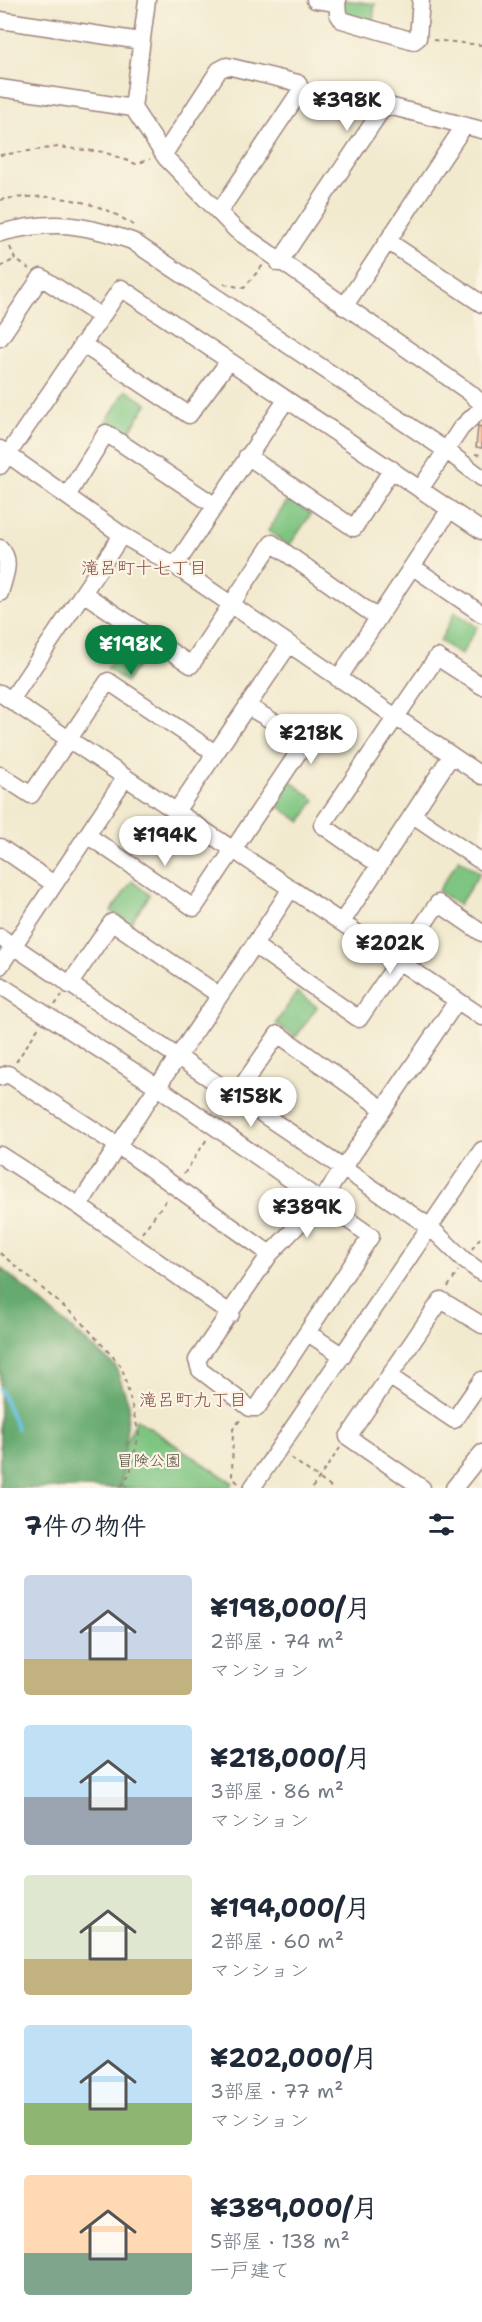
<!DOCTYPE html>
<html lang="ja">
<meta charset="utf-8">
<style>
:root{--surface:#fff;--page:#f6f6f7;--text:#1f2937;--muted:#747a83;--accent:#0b8043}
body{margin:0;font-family:"Shantell Sans","Klee One",sans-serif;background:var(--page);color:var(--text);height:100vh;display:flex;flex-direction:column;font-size:22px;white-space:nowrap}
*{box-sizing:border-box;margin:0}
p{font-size:20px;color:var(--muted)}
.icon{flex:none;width:33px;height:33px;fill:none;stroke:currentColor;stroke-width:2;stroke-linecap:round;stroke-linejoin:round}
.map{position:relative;height:1488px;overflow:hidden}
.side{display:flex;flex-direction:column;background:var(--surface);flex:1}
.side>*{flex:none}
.price{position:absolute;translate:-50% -51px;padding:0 14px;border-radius:21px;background:#fff;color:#222;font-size:20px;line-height:39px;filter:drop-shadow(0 2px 3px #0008)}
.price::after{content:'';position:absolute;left:50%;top:36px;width:18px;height:14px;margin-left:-9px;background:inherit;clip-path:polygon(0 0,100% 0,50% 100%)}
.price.on{background:var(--accent);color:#fff}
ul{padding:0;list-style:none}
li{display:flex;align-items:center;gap:18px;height:150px;padding:0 24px}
li span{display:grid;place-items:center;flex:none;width:168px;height:120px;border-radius:6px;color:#555}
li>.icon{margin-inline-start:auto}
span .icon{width:72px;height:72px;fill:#fffc;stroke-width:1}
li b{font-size:26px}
h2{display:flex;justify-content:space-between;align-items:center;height:72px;padding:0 24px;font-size:26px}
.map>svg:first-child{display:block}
.green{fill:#7ec581;stroke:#647256;stroke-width:1.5}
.forest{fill:#66aa6f;stroke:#58644d;stroke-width:1.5}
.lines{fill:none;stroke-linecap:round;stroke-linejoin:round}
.stream{stroke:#64c1e2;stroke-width:4}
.building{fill:#eca377}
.minor-casing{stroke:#9e847d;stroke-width:19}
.path{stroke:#9e847d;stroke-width:2;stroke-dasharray:4.5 4.5;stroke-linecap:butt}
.minor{stroke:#fff;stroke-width:16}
.labels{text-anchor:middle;stroke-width:4.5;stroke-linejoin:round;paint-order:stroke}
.park-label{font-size:16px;fill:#5a5145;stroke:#fcf5e5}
.neighbourhood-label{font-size:18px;fill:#834d46;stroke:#fcf5e5}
</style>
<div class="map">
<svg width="482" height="1488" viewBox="0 0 482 1488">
<rect width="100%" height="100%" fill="#fcf5e5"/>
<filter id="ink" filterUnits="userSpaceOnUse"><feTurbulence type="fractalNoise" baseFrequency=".0167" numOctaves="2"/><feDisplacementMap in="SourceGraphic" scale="12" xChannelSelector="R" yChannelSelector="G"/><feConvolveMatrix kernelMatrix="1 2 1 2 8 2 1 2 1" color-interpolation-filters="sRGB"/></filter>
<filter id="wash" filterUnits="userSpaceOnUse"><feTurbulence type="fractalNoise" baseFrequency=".008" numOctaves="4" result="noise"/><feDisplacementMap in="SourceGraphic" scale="24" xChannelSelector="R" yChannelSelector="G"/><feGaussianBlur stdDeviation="1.35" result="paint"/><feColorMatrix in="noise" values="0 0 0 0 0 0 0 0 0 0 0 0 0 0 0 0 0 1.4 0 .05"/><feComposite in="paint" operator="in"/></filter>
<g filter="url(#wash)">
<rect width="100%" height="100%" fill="#f2eacf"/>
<path class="green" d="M344,0l31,4 -2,18 -24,-6 -5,-8z
M126,390l21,14 -21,33 -21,-14z
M289,498l22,16 -22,32 -21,-15z
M455,612l22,15 -16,28 -21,-14z
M128,639l19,14 -21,29 -19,-14z
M285,777l30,23 -14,22 -32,-22z
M459,859l21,14 -21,32 -21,-14z
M132,881l18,14 -20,29 -19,-13z
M297,992l20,15 -21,30 -20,-14z
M136,1419l97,64 -4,5h-122z"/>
<path class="forest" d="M0,1267l116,100 13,38 -8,79 4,4h-125z"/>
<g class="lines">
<path class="stream" d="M0,1389l17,39"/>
</g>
<g id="blocks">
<path class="building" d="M478,426l4,1v21l-6,-1z"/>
</g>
</g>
<g filter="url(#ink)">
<use href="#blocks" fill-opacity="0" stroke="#9e847d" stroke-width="1.5"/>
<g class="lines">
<defs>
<path id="minor" d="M147,0l-14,108 33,50 70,72 233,162 13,12
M315,0l22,3 1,-3
M337,3l1,11 4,6 72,21 4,-3 3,-38
M0,20l141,21
M0,88l133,20
M164,154l55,-84 8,-4 71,17 3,7 -82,122
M0,233c53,-14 82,-9 132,8l315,210 35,27
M389,242l93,62
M279,263l106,-158 97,25
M344,307l120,-181
M0,338l41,-61 59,39
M82,344l107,71 40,-54
M0,449l122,86 53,31 307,210
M247,456l107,72 38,-59
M0,466l121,-178 361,243
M421,488l40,-60 21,-20
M67,496l39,-63 108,72
M0,548c13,13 4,29 0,45
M175,566l111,-166
M413,567l69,47
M83,593l108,72 81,-122 106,75
M338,679l112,-170
M0,693l482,324
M11,700l111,-165
M0,775l31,20 77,-114 107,72
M177,810l111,-164
M413,815l69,47
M87,835l107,73 112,-167 -59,-35
M0,847l54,37
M379,865l-57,-40 115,-168 45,29
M342,922l109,-166
M0,937l430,290 34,33 18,13
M254,945l105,74 79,-116 44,30
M0,966l125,-188
M0,985l158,102 213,149 -114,172h-7l-50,-38 -3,-10 73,-106 51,-53 136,-200
M69,985l43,-63 107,73
M0,1077l8,-3 109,71 153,109
M235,1096l43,-62 105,75
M0,1155l79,51 152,108
M79,1206c67,-108 143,-209 211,-316
M308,1333l35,23
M389,1376l65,44 28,-40
M252,1488l230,-338
M422,1488l-74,-51 93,-137 41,25
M454,1488l28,-35"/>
</defs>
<use href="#minor" class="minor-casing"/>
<path class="path" d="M433,40l49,5
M0,155l58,-8 46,5 32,12 14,-5
M0,200c45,-8 95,-2 133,25
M10,247l5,12 14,10
M0,267l15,-8
M224,284l20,4 19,-23
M475,454l7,1
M55,1005l7,-10
M16,1062l23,-35
M184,1174l23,-35
M142,1233l25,-34
M472,1249l10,-14
M0,1253l81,68 41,46 17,67 -9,39 -10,15
M448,1287l10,-16
M291,1458l41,30
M238,1483l-6,-6 1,-48 8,-10
M312,1488l28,-40"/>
<use href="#minor" class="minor"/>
</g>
</g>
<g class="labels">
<g class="park-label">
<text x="149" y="1466">冒険公園</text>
</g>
<g class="neighbourhood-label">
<text x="144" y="574">滝呂町十七丁目</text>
<text x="193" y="1406">滝呂町九丁目</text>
</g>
</g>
</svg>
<b class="price" style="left:347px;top:132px">¥398K</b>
<b class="price on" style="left:131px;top:676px">¥198K</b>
<b class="price" style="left:311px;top:765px">¥218K</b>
<b class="price" style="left:165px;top:867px">¥194K</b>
<b class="price" style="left:390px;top:975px">¥202K</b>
<b class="price" style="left:251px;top:1128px">¥158K</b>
<b class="price" style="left:307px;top:1239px">¥389K</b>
</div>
<section class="side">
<h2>7件の物件<svg class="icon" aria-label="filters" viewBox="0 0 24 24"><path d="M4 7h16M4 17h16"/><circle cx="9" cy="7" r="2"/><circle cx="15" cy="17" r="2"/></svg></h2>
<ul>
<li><span style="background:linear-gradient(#c9d6e8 70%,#c2b280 0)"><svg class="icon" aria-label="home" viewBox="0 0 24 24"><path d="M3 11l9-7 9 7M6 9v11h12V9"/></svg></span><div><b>¥198,000/月</b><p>2部屋 · 74 m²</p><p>マンション</p></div></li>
<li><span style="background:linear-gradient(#bfe0f5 60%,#9aa5b1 0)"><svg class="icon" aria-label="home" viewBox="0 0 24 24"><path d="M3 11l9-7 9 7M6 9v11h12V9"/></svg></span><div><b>¥218,000/月</b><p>3部屋 · 86 m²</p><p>マンション</p></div></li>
<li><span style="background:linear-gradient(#dfe7d0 70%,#c2b280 0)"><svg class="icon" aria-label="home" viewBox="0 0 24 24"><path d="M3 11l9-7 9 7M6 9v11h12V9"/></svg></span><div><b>¥194,000/月</b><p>2部屋 · 60 m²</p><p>マンション</p></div></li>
<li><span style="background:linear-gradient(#bfe0f5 65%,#8fb573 0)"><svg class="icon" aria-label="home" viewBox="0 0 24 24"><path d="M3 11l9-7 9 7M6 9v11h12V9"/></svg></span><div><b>¥202,000/月</b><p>3部屋 · 77 m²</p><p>マンション</p></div></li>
<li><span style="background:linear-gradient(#ffd9b3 65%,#7fa58c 0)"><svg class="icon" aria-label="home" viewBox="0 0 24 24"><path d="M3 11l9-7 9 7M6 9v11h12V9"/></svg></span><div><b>¥389,000/月</b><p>5部屋 · 138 m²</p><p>一戸建て</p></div></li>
</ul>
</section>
